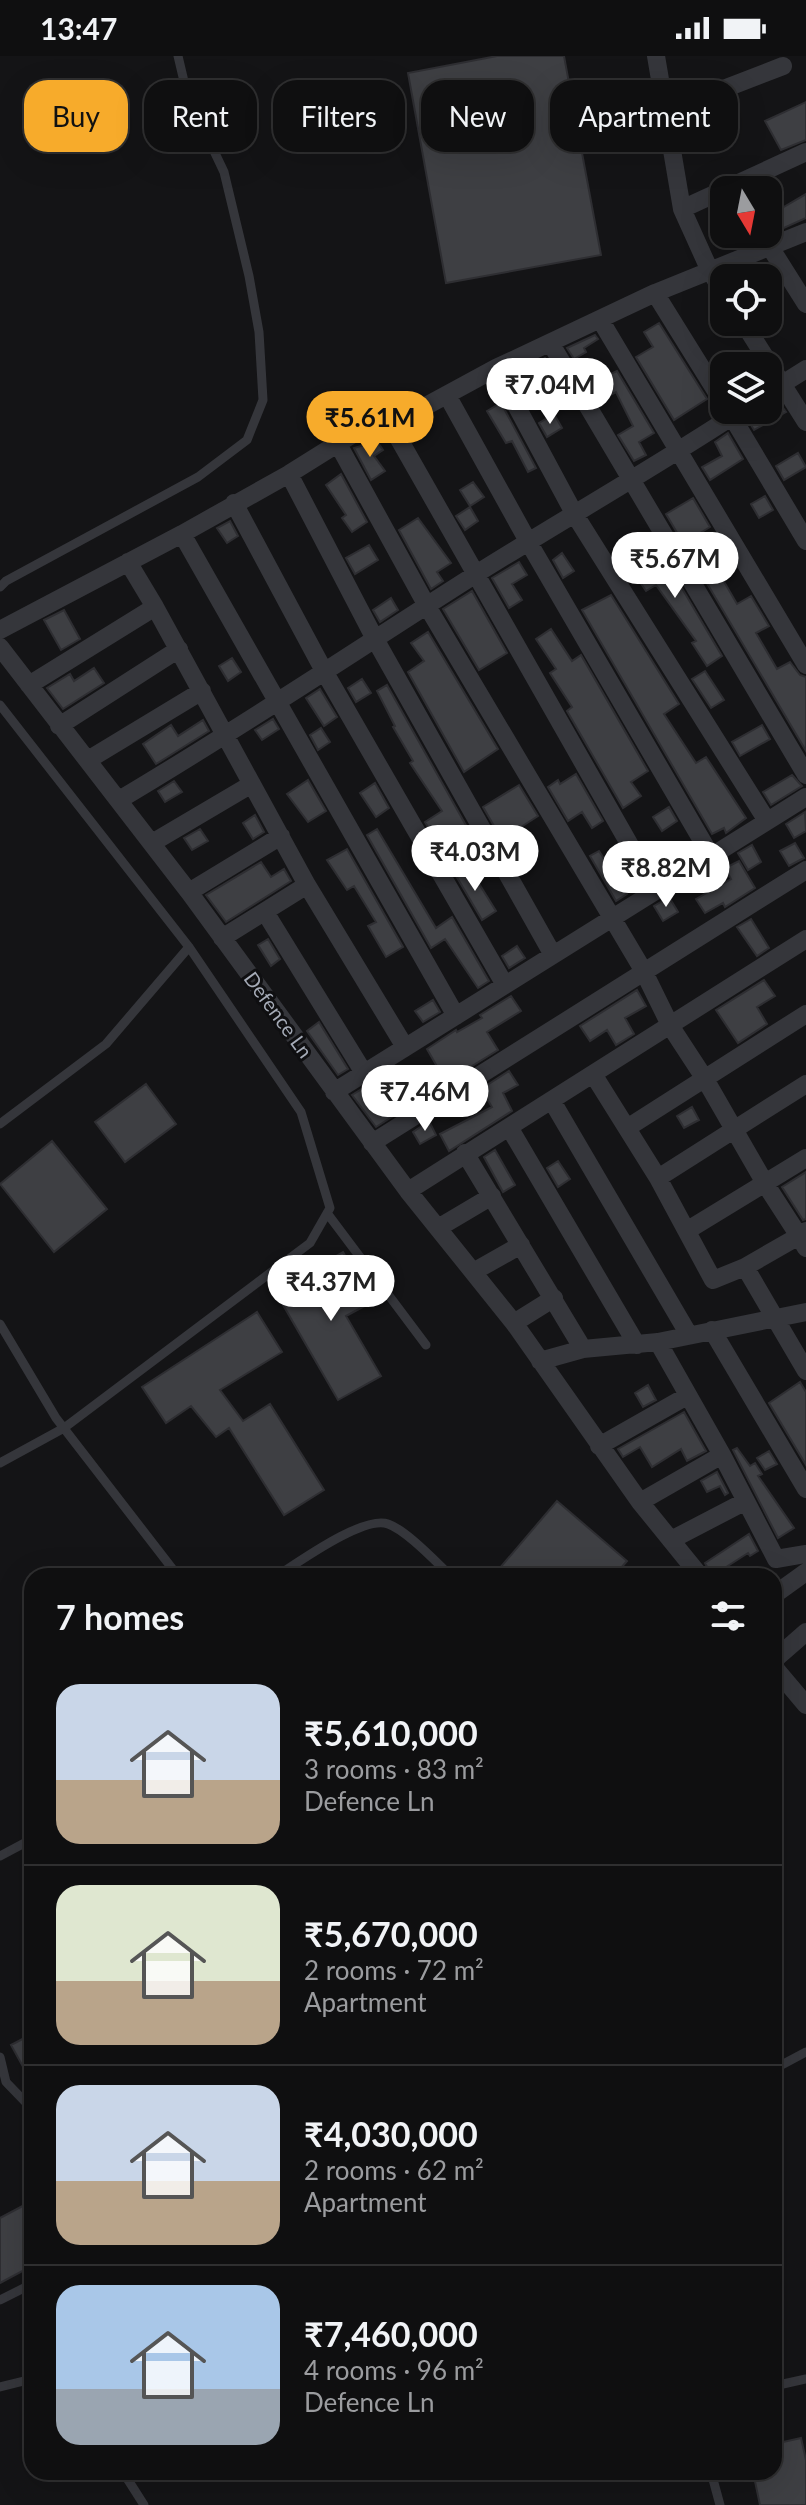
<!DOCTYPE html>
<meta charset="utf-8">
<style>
:root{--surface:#0f0f10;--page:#1d1d1e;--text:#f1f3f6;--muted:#9b9c9f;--line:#2f2f30;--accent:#f7ab2b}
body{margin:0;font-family:Lato,sans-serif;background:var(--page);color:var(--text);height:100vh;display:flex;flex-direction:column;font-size:30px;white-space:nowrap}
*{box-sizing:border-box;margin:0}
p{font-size:26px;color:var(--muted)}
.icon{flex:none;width:44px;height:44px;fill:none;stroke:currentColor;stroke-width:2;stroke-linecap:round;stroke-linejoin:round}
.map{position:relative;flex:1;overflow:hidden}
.drawer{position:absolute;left:24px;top:1512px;width:758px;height:912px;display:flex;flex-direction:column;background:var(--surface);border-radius:24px;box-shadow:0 8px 32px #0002,0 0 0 2px var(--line)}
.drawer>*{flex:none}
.top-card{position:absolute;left:24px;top:24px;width:758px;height:72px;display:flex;gap:16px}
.needle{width:52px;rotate:170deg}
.tools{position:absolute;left:710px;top:120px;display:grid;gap:16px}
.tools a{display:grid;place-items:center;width:72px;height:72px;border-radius:16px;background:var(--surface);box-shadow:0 8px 32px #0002,0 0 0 2px var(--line);font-size:40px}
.price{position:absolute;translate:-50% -68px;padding:0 18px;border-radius:28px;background:#fff;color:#222;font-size:26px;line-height:52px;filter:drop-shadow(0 2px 4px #0008)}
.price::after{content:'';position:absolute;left:50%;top:48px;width:24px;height:18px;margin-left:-12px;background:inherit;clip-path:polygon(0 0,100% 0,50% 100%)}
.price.current{background:var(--accent);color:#111}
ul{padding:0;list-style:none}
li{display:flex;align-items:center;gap:24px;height:200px;padding:0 32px}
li+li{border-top:2px solid var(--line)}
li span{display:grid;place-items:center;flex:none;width:224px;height:160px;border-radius:24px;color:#555}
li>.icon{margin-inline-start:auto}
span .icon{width:96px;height:96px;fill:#fffc;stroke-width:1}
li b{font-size:34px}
h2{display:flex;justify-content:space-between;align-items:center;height:96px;padding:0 32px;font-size:34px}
.chip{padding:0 28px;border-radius:24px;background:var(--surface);box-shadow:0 8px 32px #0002,0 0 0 2px var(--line);font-size:28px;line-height:72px}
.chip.current{background:var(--accent);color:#111}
.status{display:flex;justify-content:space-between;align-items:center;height:56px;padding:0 40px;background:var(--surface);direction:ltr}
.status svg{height:22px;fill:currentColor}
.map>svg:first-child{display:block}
.building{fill:#3e3f43;stroke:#2e2e32;stroke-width:2}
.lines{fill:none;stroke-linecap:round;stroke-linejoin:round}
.service{stroke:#35363b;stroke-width:9}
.minor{stroke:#35363b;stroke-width:18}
.labels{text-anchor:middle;stroke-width:6;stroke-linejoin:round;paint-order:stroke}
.street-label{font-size:20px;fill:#a5abb7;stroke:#0f0f11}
</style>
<div class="status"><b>13:47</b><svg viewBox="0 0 49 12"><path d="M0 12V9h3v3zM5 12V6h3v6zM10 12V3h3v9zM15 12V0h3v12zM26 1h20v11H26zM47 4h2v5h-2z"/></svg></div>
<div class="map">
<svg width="806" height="2449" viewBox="0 0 806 2449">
<rect width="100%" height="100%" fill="#141416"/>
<path class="building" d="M497,0h67l37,199 -155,28 -38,-210z
M806,46v38l-25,10 -16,-29z
M806,138v24l-31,14 -7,-12v-9l11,-7 3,4z
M659,267l48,76 -33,21 -38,-63 17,-10 -9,-15z
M595,279l3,4 -14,9 2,4 -12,7 -7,-11z
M545,302l7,11 -16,10 -9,-12z
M617,315l37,62 -15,9 7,13 -12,6 -16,-26 15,-9 -17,-34 -17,9 -11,-17z
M778,345l8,11 -32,18 -6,-10 6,-10h14v-5z
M501,347l35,65 -8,4 -16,-31 -6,2 -19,-32z
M554,358l8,14 -15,9 -8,-14z
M728,377l15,26 -33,21 -8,-13 20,-11 -7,-14z
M377,385l6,9 -9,6 11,15 -14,9 -17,-32z
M798,397l8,14 -22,13 -8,-14z
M341,418l26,48 -15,10 -10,-14 4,-3 -20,-30z
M473,426l11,15 -14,9 -10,-16z
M765,440l8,14 -14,8 -8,-14z
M693,442l17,29 -13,8 40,69 14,-8 18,30 -13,7 21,36 13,-7 10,13 6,2v74l-140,-237z
M470,451l8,14 -13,9 -9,-14z
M418,462l33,45 -14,9 6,9 -12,8 -32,-59z
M230,465l8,15 -11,7 -10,-15z
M369,489l9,15 -23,14 -9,-16z
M657,490l65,110 -15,10 -15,-23 4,-2 -40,-56 -10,6 -18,-27z
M562,497l12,18 -11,7 -10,-18z
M519,506l8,13 -15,9 10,16 -13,8 -17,-30z
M472,535l35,62 -28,17 -36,-61z
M611,539l68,109 -15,10 32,49 10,-6 40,61 -20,15 -2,-5 -12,6 -130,-224z
M391,542l7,12 -18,12 -7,-12z
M64,554l16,29 -19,11 -17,-30z
M551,573l21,32 9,-6 67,116 -17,11 10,14 -18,12 -56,-97 5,-4 -22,-34 6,-4 -20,-30z
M428,576l70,117 -34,23 -56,-100 16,-11 -13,-18z
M232,602l9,14 -13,9 -9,-15z
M94,612l10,15 -41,26 -16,-21 23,-14 4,7z
M705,615l19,29 -13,8 -19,-29z
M362,623l9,14 -15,9 -8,-14z
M387,629l85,151 -15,10 -11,-17 -12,8 -9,-15 17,-11 -32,-48 3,-2 -20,-34 2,-1 -18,-35z
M320,633l17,28 -13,9 -18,-28z
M273,663l6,10 -17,11 -7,-10z
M203,664l6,11 -53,33 -13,-20 28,-19 7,11z
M762,669l8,14 -30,17 -8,-14z
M321,672l9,14 -12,8 -8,-15z
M576,718l27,47 -11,7 -10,-16 -14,9 -20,-34 10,-7 2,4z
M792,719l10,11 -31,19 -8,-13z
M308,724l18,31 -18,11 -21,-28z
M174,725l8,11 -17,10 -7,-11z
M375,727l14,25 -13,9 -16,-24z
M519,729l19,31 -20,13 11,17 -17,11 -29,-50z
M669,751l8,14 -15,10 -9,-14z
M805,756l1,19 -12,7 -8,-14z
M255,759l9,17 -11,7 -10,-16z
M200,773l8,12 -16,9 -8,-12z
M377,773l59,99 16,-11 37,64 -11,7 -33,-49 -14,9 -64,-113z
M795,787l9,15 -15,8 -9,-15z
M752,789l9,17 -13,8 -10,-17z
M672,792l8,13 -20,13 -8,-13z
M347,793l56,98 -17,10 -18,-31 8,-4 -22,-36 -7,4 -20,-30z
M599,795l28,43 -11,7 -26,-45z
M739,805l16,27 -30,19 -2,-4 -18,10 -9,-14 35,-20 -6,-11z
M261,806l10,15 13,-8 7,12 -65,41 -20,-27z
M468,810l28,45 -14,9 -27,-46z
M669,841l9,15 -15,9 -9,-15z
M751,863l18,29 -12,8 -20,-29z
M268,883l12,20 -9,7 -13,-21z
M517,890l8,12 -16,10 -7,-12z
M764,924l11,16 -18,11 10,17 -29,19 -22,-33z
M637,934l9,16 -21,12 9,16 -18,11 -9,-15 -17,11 -10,-15z
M511,940l10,15 -34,21 11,18 -52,32 -19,-33 29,-19 1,2 25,-14 -2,-3z
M433,944l7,12 -17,10 -8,-11z
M319,966l29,47 -10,6 -31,-44z
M509,1015l9,14 -15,8 9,18 -63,40 -9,-17 52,-27 -11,-18z
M383,1020l14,24 34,-20 5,9 -60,38 -24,-32z
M146,1028l30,40 -51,38 -30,-40z
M692,1051l7,13 -15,8 -7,-12z
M429,1065l7,14 -16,9 -7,-12z
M52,1085l55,68 -53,43 -54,-68z
M495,1094l20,35 -12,7 -19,-35z
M558,1105l12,18 -12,8 -11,-19z
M806,1116v47l-3,1 -21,-33z
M343,1196l29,50 -26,14 35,60 -43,24 -63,-109z
M257,1256l25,40 -62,38 23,31 27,-17 54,86 -40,25 -55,-87 -13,9 -25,-31 -25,17 -24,-36z
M800,1326l6,10v73l-37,-62z
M648,1329l8,15 -13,7 -8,-14z
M684,1356l22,39 -19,10 -6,-12 -29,18 -12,-20 -17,10 -5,-8z
M737,1392l13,18 5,-3 7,11 -4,2 36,52 -16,10 -45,-88z
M769,1395l8,13 -12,6 -8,-12z
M717,1416l11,21 -3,2 -5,-9 -13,6 -6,-11z
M557,1445l70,60 -13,15h-121z
M749,1478l9,17 -8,5 -2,-3 -36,23 -7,-13z
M32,1978v49l-21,-38z
M32,2145v65l-32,17v-65z
M801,2382l5,22v45h-46l-7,-33h21v-28z"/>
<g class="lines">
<path class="service" d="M0,531l6,-6 192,-104 49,-37 16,-40 -4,-68 -10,-56 -25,-104 -37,-78 -9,-38
M0,649l189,242 112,165 29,96 -20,35 -246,185 -64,35
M0,1068l106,-80 83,-97
M327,1157l99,132
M0,1268l56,94 122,158
M277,1520c22,-14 87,-61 111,-52 18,6 48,38 63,52
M0,1800l32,-17
M0,2001l6,25 26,27
M774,2013l32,-17
M0,2244l32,-16
M774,2330l32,-7
M0,2331l32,-8
M123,2416l21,33
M711,2416l9,33"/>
<path class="minor" d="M656,0l26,153 28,62 14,22
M664,56l119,-46
M682,153l124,-57
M770,191l36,57
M655,237l69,111
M601,265l205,344
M743,266l63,100
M551,288l255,431
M496,312l79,147 192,306
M768,337l38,-24
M447,339l82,148 182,313
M728,354l78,131
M391,369l265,466
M338,388l89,162 216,364 28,57 34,52 61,106 33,51 7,-5
M289,418l86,165 178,316
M234,447l90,168 181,314
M182,478l274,482
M128,506l27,45 152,278 98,162
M0,574l182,-96 107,-60 64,-40 38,-9 105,-57 159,-75 151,-61
M0,591l189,245 219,299 106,132 126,179 60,74
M29,629l126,-78
M59,670l120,-77
M88,704l114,-69
M119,744c120,-71 236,-149 354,-224 89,-56 181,-108 269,-166
M152,787l100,-59
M189,836l92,-56
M265,856l99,161
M222,882l85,-53
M593,1018l65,104 55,102 32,-13 54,-31 7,12
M334,1036l472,-295
M552,1045l137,234
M509,1071l128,218
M627,1072l179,-114
M372,1087l434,-273
M465,1097l118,196
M658,1122l148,-94
M408,1135l398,-252
M438,1172l54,-32
M688,1174l118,-72
M745,1211l61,104
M473,1216l48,-27
M514,1267l40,-25
M712,1274l94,159
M658,1286l64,113 54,104 30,-5
M540,1305l43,-12 75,-7 148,-30
M599,1390l88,-50
M640,1446l82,-47
M671,1484l75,-39
M774,1539l32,-23
M774,1604l32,-28
M774,1611l32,38"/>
</g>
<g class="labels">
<g class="street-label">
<text transform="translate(278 959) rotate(54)" y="7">Defence Ln</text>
</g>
</g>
</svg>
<div class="tools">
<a><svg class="needle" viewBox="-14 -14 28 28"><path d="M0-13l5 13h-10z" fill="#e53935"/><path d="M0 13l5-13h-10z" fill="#9b9c9f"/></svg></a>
<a><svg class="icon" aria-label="locate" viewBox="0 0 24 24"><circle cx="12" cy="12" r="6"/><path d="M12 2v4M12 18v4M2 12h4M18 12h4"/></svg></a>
<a><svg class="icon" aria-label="layers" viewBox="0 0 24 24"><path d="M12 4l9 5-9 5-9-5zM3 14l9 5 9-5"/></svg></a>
</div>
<b class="price" style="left:550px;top:370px">₹7.04M</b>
<b class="price current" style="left:370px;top:403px">₹5.61M</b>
<b class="price" style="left:675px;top:544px">₹5.67M</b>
<b class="price" style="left:475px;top:837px">₹4.03M</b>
<b class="price" style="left:666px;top:853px">₹8.82M</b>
<b class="price" style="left:425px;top:1077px">₹7.46M</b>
<b class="price" style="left:331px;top:1267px">₹4.37M</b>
<div class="top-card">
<a class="chip current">Buy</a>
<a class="chip">Rent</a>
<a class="chip">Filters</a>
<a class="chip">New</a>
<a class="chip">Apartment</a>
</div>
<section class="drawer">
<h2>7 homes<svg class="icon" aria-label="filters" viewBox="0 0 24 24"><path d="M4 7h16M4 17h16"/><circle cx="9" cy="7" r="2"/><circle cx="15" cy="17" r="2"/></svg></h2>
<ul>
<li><span style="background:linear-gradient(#c9d6e8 60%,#b9a48a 0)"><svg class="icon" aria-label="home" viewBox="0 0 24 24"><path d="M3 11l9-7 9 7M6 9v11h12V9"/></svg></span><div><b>₹5,610,000</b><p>3 rooms · 83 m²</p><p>Defence Ln</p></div></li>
<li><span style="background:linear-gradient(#dfe7d0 60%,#b9a48a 0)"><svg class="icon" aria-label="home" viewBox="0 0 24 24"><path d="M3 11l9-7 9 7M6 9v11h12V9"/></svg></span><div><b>₹5,670,000</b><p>2 rooms · 72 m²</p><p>Apartment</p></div></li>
<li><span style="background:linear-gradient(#c9d6e8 60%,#b9a48a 0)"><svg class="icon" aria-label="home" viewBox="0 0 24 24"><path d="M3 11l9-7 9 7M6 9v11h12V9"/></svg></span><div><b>₹4,030,000</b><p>2 rooms · 62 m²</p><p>Apartment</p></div></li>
<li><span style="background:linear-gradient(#a9c7e8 65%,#9aa5b1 0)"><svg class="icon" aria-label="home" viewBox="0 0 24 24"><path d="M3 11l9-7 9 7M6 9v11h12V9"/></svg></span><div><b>₹7,460,000</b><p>4 rooms · 96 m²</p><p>Defence Ln</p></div></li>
</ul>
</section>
</div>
